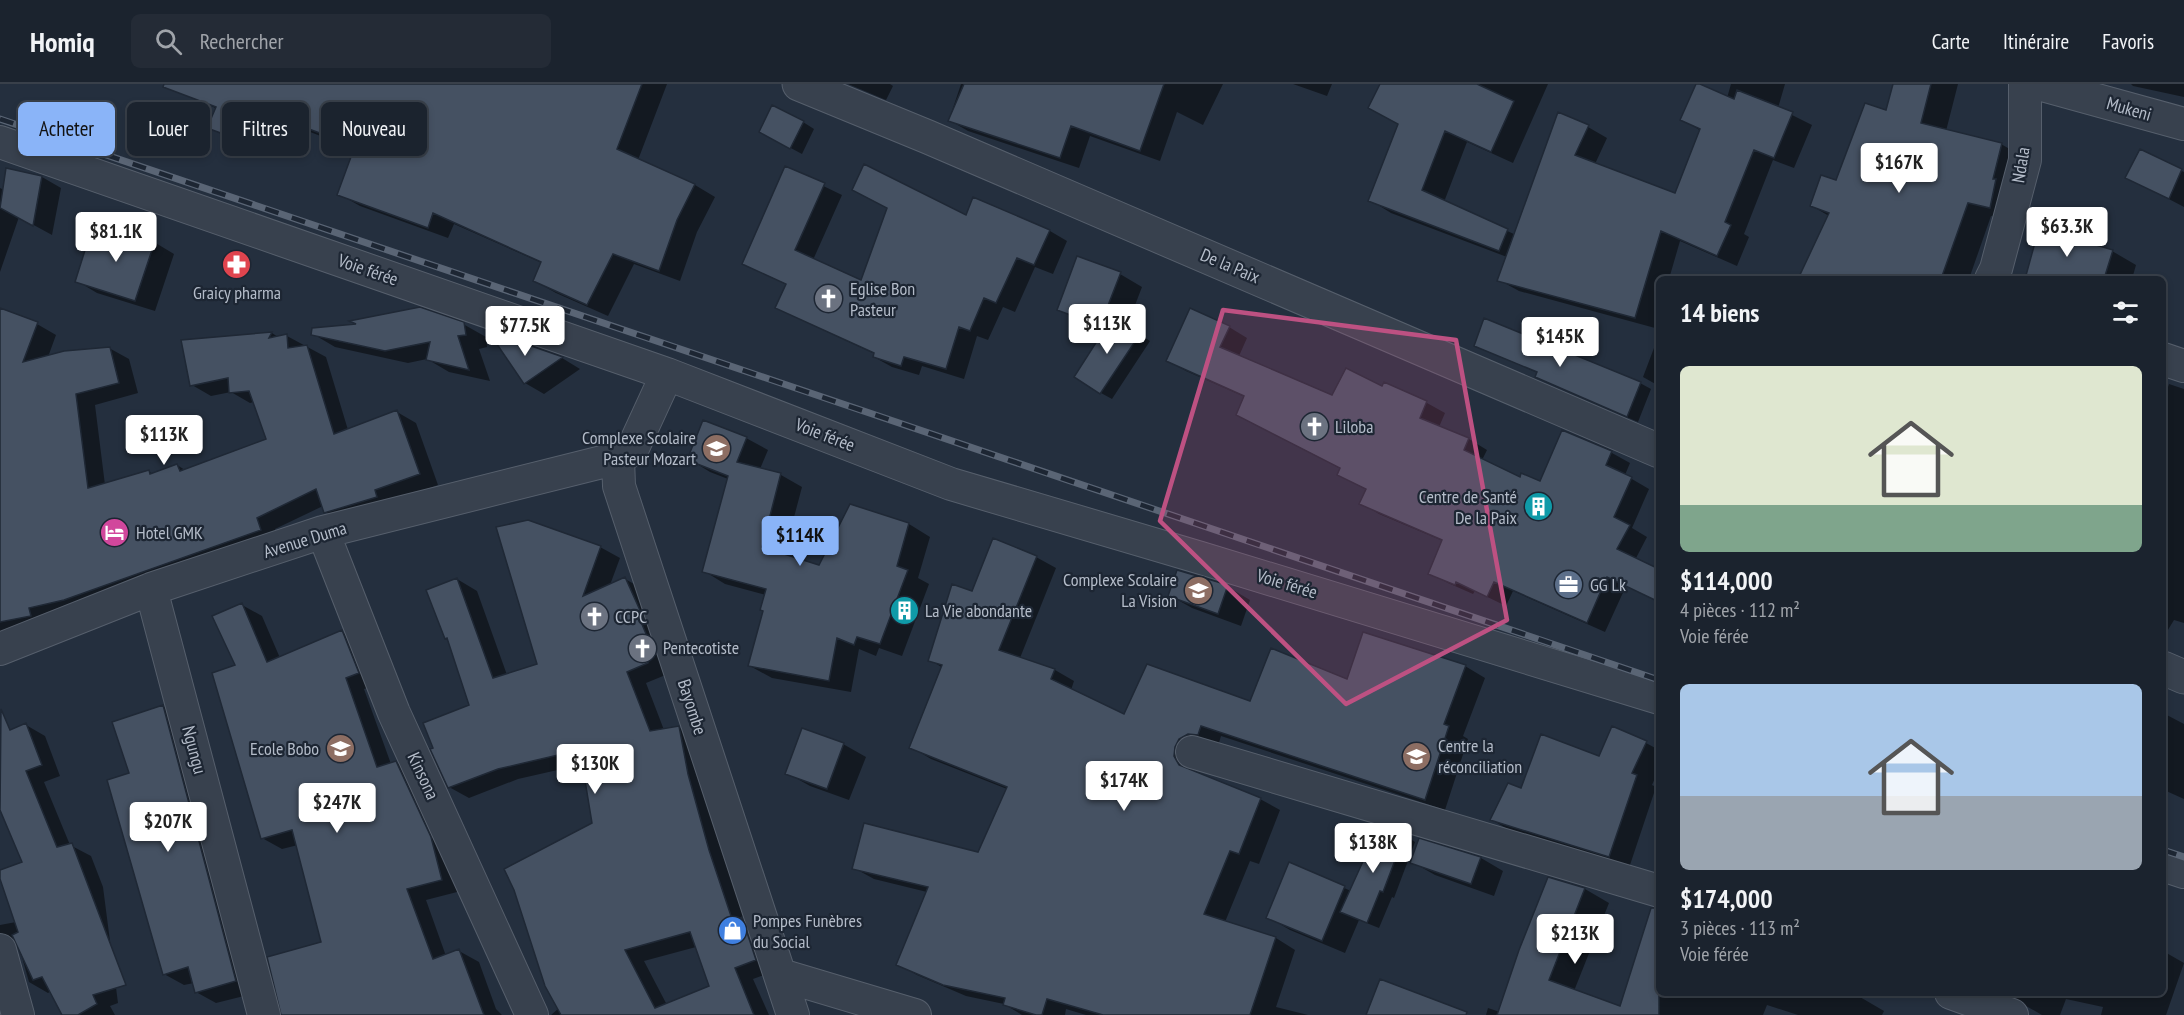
<!DOCTYPE html>
<html lang="fr">
<meta charset="utf-8">
<style>
:root{--surface:#1b232e;--page:#242b36;--text:#f1f3f6;--muted:#a0a4aa;--line:#39404a;--accent:#8ab4f8}
body{margin:0;font-family:"PT Sans Narrow",sans-serif;background:var(--page);color:var(--text);height:100vh;display:flex;flex-direction:column;font-size:22px;white-space:nowrap}
*{box-sizing:border-box;margin:0}
p{font-size:20px;color:var(--muted)}
.icon{flex:none;width:33px;height:33px;fill:none;stroke:currentColor;stroke-width:2;stroke-linecap:round;stroke-linejoin:round}
.map{position:relative;flex:1;overflow:hidden}
.panel{position:absolute;left:1656px;top:192px;width:510px;height:720px;display:flex;flex-direction:column;background:var(--surface);border-radius:9px;box-shadow:0 3px 9px #0003,0 0 0 2px var(--line)}
.panel>*{flex:none}
.hud{position:absolute;left:18px;top:18px;width:570px;height:54px;display:flex;gap:12px}
.price{position:absolute;translate:-50% -51px;padding:0 14px;border-radius:6px;background:#fff;color:#222;font-size:20px;line-height:39px;filter:drop-shadow(0 2px 3px #0008)}
.price::after{content:'';position:absolute;left:50%;top:36px;width:18px;height:14px;margin-left:-9px;background:inherit;clip-path:polygon(0 0,100% 0,50% 100%)}
.price.active{background:var(--accent);color:#111}
ul{padding:0;list-style:none}
li{display:grid;align-content:center;gap:12px;height:318px;padding:0 24px}
li span{display:grid;place-items:center;height:186px;border-radius:9px;color:#555}
li>.icon{margin-inline-start:auto}
span .icon{width:108px;height:108px;fill:#fffc;stroke-width:1}
li b{font-size:26px}
h2{display:flex;justify-content:space-between;align-items:center;height:72px;padding:0 24px;font-size:26px}
.tag{padding:0 21px;border-radius:9px;background:var(--surface);box-shadow:0 3px 9px #0003,0 0 0 2px var(--line);font-size:21px;line-height:54px}
.tag.active{background:var(--accent);color:#111}
header{display:flex;align-items:center;gap:36px;box-sizing:border-box;height:84px;padding:0 30px;background:var(--surface);border-bottom:2px solid var(--line)}
header strong{font-size:28px}
nav{display:flex;gap:33px;margin-inline-start:auto;font-size:21px}
.search{width:420px;height:54px;background:var(--page);display:flex;align-items:center;gap:15px;box-sizing:border-box;padding:0 21px;border-radius:9px;color:var(--muted);font-size:22px}
.map>svg:first-child{display:block}
.shadow{fill:#0007;fill-rule:evenodd}
.building{fill:#455162;stroke:#1f2835;stroke-width:1.5;fill-rule:evenodd}
.lines{fill:none;stroke-linecap:round;stroke-linejoin:round}
.minor-casing{stroke:#565f6c;stroke-width:34}
.tertiary-casing{stroke:#565f6c;stroke-width:35}
.minor{stroke:#38414e;stroke-width:32}
.tertiary{stroke:#38414e;stroke-width:33}
.rail-casing{stroke:#5a6575;stroke-width:7}
.rail{stroke:#1d2633;stroke-width:4.5;stroke-dasharray:14;stroke-linecap:butt}
.marked{fill:#bd5182;fill-opacity:0.2;stroke:#bd5182;stroke-width:4.5;stroke-linejoin:round}
.labels{text-anchor:middle;stroke-width:4.5;stroke-linejoin:round;paint-order:stroke}
.street-label{font-size:18px;fill:#b4bcc9;stroke:#1d2633}
.poi-label{font-size:18px;fill:#b4bcc9;stroke:#1d2633;text-anchor:start}
</style>
<header>
<strong>Homiq</strong>
<div class="search"><svg class="icon" aria-label="search" viewBox="0 0 24 24"><circle cx="10" cy="10" r="6"/><path d="M15 15l6 6"/></svg>Rechercher</div>
<nav><a>Carte</a><a>Itinéraire</a><a>Favoris</a></nav>
</header>
<div class="map">
<svg width="2184" height="931" viewBox="0 0 2184 931">
<rect width="100%" height="100%" fill="#242f3e"/>
<path class="shadow" d="M170,0h497l-29,76 57,25 20,12 -18,35 -17,49 -46,-17 -26,52 -52,-23 -21,-12 7,-18 -88,-39 -6,14 -88,-32 -21,-12 16,-45 -74,-28 -13,33 -38,-15 -21,-12 8,-18z
M848,0h42l3,2 -7,14z
M961,0h262l-20,41 -26,-13 -17,49 -70,-25 -11,32 -111,-37 -19,-11z
M1293,0h39l-5,12z
M1382,0h166l-35,79 -46,-21 -23,60 72,33 72,-108 19,11 -12,26 81,31 25,-64 -19,-12 45,-21 4,-14h54l-7,24 34,17 -18,43 -21,-8 -29,74 5,3 -12,29 -57,-25 -11,38h-10v35l-4,14 -136,-37 -20,-11 8,-23 -116,-44 -21,-13 29,-76z
M1894,0h64l-12,47 55,13 24,14 -12,63 -22,-5 -22,63h-169l29,-63 -17,-10 25,-24 50,-70z
M2131,0h53v13l-51,-11z
M803,38l11,7 -12,25 -30,-16z
M2140,67l44,21v35l-57,-30z
M786,84l56,27 -29,65 49,22 26,-74 -35,-18 114,27 7,-18 76,32 17,10 -14,33 -18,-7 -20,45 -12,-5 -15,33 -11,-4 -13,43 -42,-13 -3,9 -27,-8 -18,-10 1,-3 -80,-37 -18,-10 10,-22 -43,-22z
M7,86l35,7 19,11 -9,47 -33,-18 -19,55v-84l4,2z
M154,158l20,12 -19,57 -58,-18 -20,-12z
M2112,167l24,14 -4,14h-106z
M1120,190l22,13 -15,39 23,15 -38,58 -11,-6 4,-62 -24,-9 -22,-13z
M0,225l37,15 19,11 -8,22 61,-9 20,11 9,34 -43,12 10,80 43,-14 5,3 24,-9 8,5 83,-30 -14,-38 -4,1 -19,-11 -20,4 -19,-11 -10,-43 90,-9 6,4 9,-1 39,21 22,73 49,-18 19,11 22,62 -45,16 -49,22 -19,-11 -2,-6 -48,23 4,12 -279,102z
M463,240l23,13 1,10 -8,2 11,32 -41,-9 -22,-13 -19,4 -73,-16 -22,-13z
M1229,243l18,11 -8,18 94,41 50,-9 1,-4 43,19 18,10 -6,14 30,12 18,11 -5,10 38,19 20,4 23,-51 49,21 18,10 -5,12 24,14 -17,39 15,9 -12,23 24,11v31l-33,-16 -21,46 -92,-41 -7,15 -31,-15 -2,3 -25,-11 -18,-10 13,-32 -64,-27 -18,-11 6,-13 -28,-16 2,-5 -103,-54 7,-18 -59,-26 -18,-10z
M491,250l71,24 18,11 -36,25 -19,-11z
M1654,264l5,2v36l-16,-9z
M1487,267l153,32 11,6 -13,33 -90,-39 -11,-6 1,-4z
M2169,300l15,5v234l-10,-3 -11,18v-249l4,1z
M746,354l22,12 -8,19 21,6 21,12 -18,68 36,12 31,-61 58,18 21,13 -12,41 11,6 -27,72 -23,-8 -3,8 -17,-7 -8,43 -79,-14 -22,-12 15,-55 1,-16 -41,-11 -21,-13 24,-92 -18,-7 -21,-13z
M600,463l20,11 -10,27 15,-6 20,11 23,84 -22,9 18,47 14,-3 20,11 77,233 -22,8 16,36h-218l8,-7 35,-185 -10,-59 -66,15 -49,19 -20,-11 22,-81 -22,-66 -3,-2 11,-59 20,12 30,84 32,-10zM696,863l15,40 -44,18 -23,-44z
M1036,473l20,11 -36,90 35,12 19,11 -3,9 54,26 125,-14 98,-21 117,-15 20,12 -22,58 5,3 -23,71 -224,-74 -3,10 -24,22 3,5 63,26 20,11 -21,54 -9,-3 -25,61 51,16 19,12 -19,57 32,8h-222l-20,-6 -1,6h-43l-18,-11 -38,-8 -49,-21 -19,-11 29,-72 -53,-13 -20,-11 125,-14 28,-65 -76,-30 -20,-12 32,-79 -13,-8 43,-67z
M1178,488l50,15 22,13 -9,26 -49,-18 -23,-13z
M242,521l20,11 18,42 62,-26 20,11 16,41 -14,5 27,75 5,-2 20,12 45,117 -35,9 20,56 13,-5 20,11 17,47 6,6h-219l40,-72 -25,-98 -16,4 -20,-11 -25,-172z
M163,622l20,12 73,275 -40,10 -20,-11 -2,-9 -10,2 -20,-11 -33,-200z
M2163,629l21,11v75l-20,-9 -1,2z
M26,641l19,11 15,40 -16,6 26,63 21,11 12,31 15,116 -8,3 5,9h-51l-13,-24 -3,2 -19,-11 -11,-39 -12,4 7,61 -13,5v-88l16,-3 -16,-51 24,-8 -24,-57v-71z
M1646,659l13,7v19l-7,16 4,2 -27,81 -118,-37 -19,-11 30,-30 78,-32z
M843,660l23,13 -17,43 -39,-14 -23,-13z
M1404,751l11,7 -21,56 -2,-1 -13,31 -20,-8 -14,33 -55,-23 -22,-13 22,-53 61,27z
M1420,756l61,18 22,13 -9,25 -59,-21 -23,-13z
M1549,795l36,10 24,14 -35,88 47,17 38,-76v61h188l13,4 24,14 -2,4h-84l-31,-10 -4,10h-277l2,-7 12,4z
M2163,867l21,12 -18,52h-65l2,-8 -37,-8 -6,16h-18l-39,-22h160z"/>
<path class="building" d="M164,0h478l-25,65 78,35 -18,36 -18,51 -46,-17 -26,51 -54,-24 8,-19 -108,-49 -5,15 -91,-33 18,-49 -95,-35 -12,32 -41,-15 9,-21 -53,-20z
M964,0h200l-24,67 -69,-25 -11,32 -112,-37z
M1380,0h97l37,17 -23,51 -46,-21 -23,59 86,39 -9,22 -131,-50 30,-77 -30,-16z
M1696,0h4l34,15 3,-9 56,22 -19,46 -20,-8 -29,72 6,3 -14,31 -56,-25 -26,87 -138,-37 61,-169 31,13 -14,30 100,38 25,-64 -20,-9z
M1893,0h38l-10,39 81,20 -9,36h3l-6,29 -22,-5 -27,76h-143l31,-66 -19,-7 11,-31 15,5 29,-77 21,7z
M772,21l32,16 -14,28 -31,-17z
M2140,65l42,20 -13,30 -44,-21z
M864,80l102,51 7,-18 77,33 -16,35 -17,-7 -21,45 -12,-5 -14,33 -11,-4 -13,42 -42,-12 -3,9 -28,-9 1,-4 -99,-45 11,-24 -44,-20 43,-98 40,17 -30,67 66,30 26,-72 -35,-18z
M6,84l36,8 -9,50 -33,-18z
M92,144l25,14 5,-14 33,13 -20,60 -60,-19z
M2039,144l74,22 -9,29h-79z
M1077,172l44,16 -21,54 -43,-16z
M420,223l44,15 2,13 -8,1 11,34 -43,-10 4,-18 -45,9 -74,-16 1,-7 44,-4 -7,-3z
M0,224l38,14 -15,40 41,-11 46,-4 9,36 -43,11 12,94 61,-18 1,4 27,-10 3,7 86,-32 -17,-48 -20,2 -1,-15 -38,8 -9,-46 91,-8 -3,6 18,-4 1,14 19,-3 27,89 63,-24 23,64 -45,16 2,7 -53,16 -8,-24 -59,29 4,12 -197,70 -35,8 2,8 -31,6z
M1190,224l40,18 -10,21 112,48 14,-27 36,18 2,-4 43,19 -7,17 49,20 -5,12 56,27 1,-4 19,8 22,-51 50,21 -6,14 26,12 -18,40 16,8 -13,24 42,20v33l-52,-25 -20,46 -93,-41 -7,15 -31,-15 -1,3 -27,-11 14,-34 -83,-36 7,-15 -29,-14 3,-7 -104,-53 8,-19 -78,-35z
M1113,232l27,18 -40,60 -26,-17z
M1484,234l157,64 -14,35 -92,-40 2,-5 -63,-26z
M488,247l75,26 -39,27z
M703,336l44,17 -10,25 44,11 -19,74 57,18 31,-61 59,19 -12,43 11,4 -28,74 -23,-7 -3,8 -17,-7 -8,43 -81,-15 15,-55 -3,-1 6,-21 -64,-17 26,-96 -41,-16z
M528,436l73,26 -18,50 42,-19 18,40 1,4 -3,1 11,26 -4,15 -21,9 23,59 29,-5 9,48 21,76 24,72 9,-5 14,43 -21,8 19,47h-193l-16,-29 -31,-96 -10,-21 88,-46 -12,-73 -82,19 -50,19 -18,-39 3,-1 -10,-25 46,-18 -22,-67 -2,1 -19,-49 31,-12 36,100 44,-14 -41,-137zM690,848l19,54 -54,22 -30,-58z
M993,454l44,18 -38,94 56,19 -4,10 73,35 23,-50 103,37 21,-53 76,31 16,-47 103,33 -22,59 5,2 -24,74 -224,-74 -3,9 -10,-1 -9,5 -4,8 -1,9 5,9 82,33 -22,56 -9,-3 -26,63 72,23 -26,78h-147l-56,-16 -5,16h-6l-33,-10 2,-7 -62,-13 -47,-20 32,-78 -76,-18 12,-46 114,29 29,-65 -98,-39 33,-83 -14,-4 24,-77 20,7z
M1177,486l51,15 -10,29 -50,-18z
M242,519l25,59 75,-32 17,43 -13,5 31,89 19,-6 35,76 11,43 -35,9 26,70 26,-10 25,66h-203l-14,-58 54,-15 -29,-112 -31,9 -49,-166 23,-8 -23,-49z
M163,621l73,276 -41,12 -7,-26 -25,8 -56,-195 22,-7 -17,-51z
M1,625l9,21 16,-7 16,42 -16,6 31,76 15,-4 54,142 -33,10 4,9 -19,11h-16l-20,-38 -9,3 -21,-45 6,-3 -18,-53v-9l22,-8 -22,-52z
M1612,642l35,15 -15,32 5,2 -28,82 -119,-37 18,-37 13,5 20,-54 58,22z
M802,644l42,15 -17,46 -42,-15z
M1379,742l26,8 -22,58 -3,-1 -13,32 -27,-11z
M1419,754l62,19 -10,27 -61,-21z
M1289,778l56,24 -23,55 -56,-23z
M1548,793l37,11 -36,92 71,26 31,-98h8v107h-162l22,-65z
M1380,895l87,33 -1,3h-100z"/>
<g class="lines">
<defs>
<path id="minor" d="M2039,0l145,40
M0,58l667,232 284,110 250,74 458,140
M1991,195l5,-10 29,-109v-76
M2163,275l21,7
M667,290l-35,76 -14,8 1,28 174,529
M323,448l71,181 138,302
M151,505l113,426
M0,565l151,-60 172,-57 295,-74
M1192,668l467,139
M2163,781l21,7
M0,866l18,65
M781,891l134,40
M1951,909l61,22"/>
<path id="tertiary" d="M799,0l129,53 731,314
M2163,584l21,9"/>
</defs>
<use href="#minor" class="minor-casing"/>
<use href="#tertiary" class="tertiary-casing"/>
<use href="#minor" class="minor"/>
<use href="#tertiary" class="tertiary"/>
<defs>
<path id="rail" d="M0,35l1659,561
M2163,766l21,7"/>
</defs>
<use href="#rail" class="rail-casing"/>
<use href="#rail" class="rail"/>
</g>
<path class="marked" d="M1223,226l233,30 51,280 -161,84 -186,-183z"/>
<defs>
<symbol id="pharmacy-disc" viewBox="-11 -11 22 22"><circle r="9.5" fill="#e0444e" stroke="#1d2633"/><path d="M-2-6h4v4h4v4h-4v4h-4v-4h-4v-4h4Z" fill="#fff"/></symbol>
<symbol id="church-disc" viewBox="-11 -11 22 22"><circle r="9.5" fill="#6b7280" stroke="#1d2633"/><path d="M-1.2-6h2.4v3.5h3.3v2.4h-3.3V6h-2.4V-.1h-3.3v-2.4h3.3Z" fill="#fff"/></symbol>
<symbol id="school-disc" viewBox="-11 -11 22 22"><circle r="9.5" fill="#8d6e63" stroke="#1d2633"/><path d="M0-5L7-2L0 1L-7-2ZM-4 1L0 2.5L4 1V4Q0 6-4 4Z" fill="#fff"/></symbol>
<symbol id="building-disc" viewBox="-11 -11 22 22"><circle r="9.5" fill="#0f9aa8" stroke="#1d2633"/><path d="M-4-6H4V6H1V3H-1V6H-4ZM-2.5-4.3h1.7v1.8h-1.7ZM.8-4.3h1.7v1.8H.8ZM-2.5-1h1.7V.8h-1.7ZM.8-1h1.7V.8H.8Z" fill="#fff"/></symbol>
<symbol id="hotel-disc" viewBox="-11 -11 22 22"><circle r="9.5" fill="#d1479c" stroke="#1d2633"/><path d="M-6-4.5h1.5V1H6V5H4.5V3h-9V5H-6ZM-4 0a1.8 1.8 0 1 1 3.6 0ZM.5 0V-2.5h3Q6-2.5 6 0Z" fill="#fff"/></symbol>
<symbol id="office-disc" viewBox="-11 -11 22 22"><circle r="9.5" fill="#5c6f8a" stroke="#1d2633"/><path d="M-6-3h4V-5.5h4V-3h4V5H-6ZM-1-4.5V-3h2v-1.5ZM-6 0V1H6V0Z" fill="#fff"/></symbol>
<symbol id="shop-disc" viewBox="-11 -11 22 22"><circle r="9.5" fill="#3f7fe0" stroke="#1d2633"/><path d="M-5-2.5h2.3a2.7 3.5 0 0 1 5.4 0H5L5.5 6h-11ZM-1.5-2.5h3a1.5 2.3 0 0 0-3 0Z" fill="#fff"/></symbol>
</defs>
<g fill-rule="evenodd">
<use href="#pharmacy-disc" x="220" y="164" width="33" height="33"/>
<use href="#church-disc" x="812" y="198" width="33" height="33"/>
<use href="#church-disc" x="1298" y="326" width="33" height="33"/>
<use href="#school-disc" x="700" y="348" width="33" height="33"/>
<use href="#building-disc" x="1522" y="406" width="33" height="33"/>
<use href="#hotel-disc" x="98" y="432" width="33" height="33"/>
<use href="#office-disc" x="1552" y="484" width="33" height="33"/>
<use href="#school-disc" x="1182" y="490" width="33" height="33"/>
<use href="#building-disc" x="888" y="510" width="33" height="33"/>
<use href="#church-disc" x="578" y="516" width="33" height="33"/>
<use href="#church-disc" x="626" y="548" width="33" height="33"/>
<use href="#school-disc" x="324" y="648" width="33" height="33"/>
<use href="#school-disc" x="1400" y="656" width="33" height="33"/>
<use href="#shop-disc" x="716" y="830" width="33" height="33"/>
</g>
<g class="labels">
<g class="street-label">
<text transform="translate(2129 25) rotate(16)" y="6">Mukeni</text>
<text transform="translate(2021 81) rotate(-81)" y="6">Ndala</text>
<text transform="translate(1230 182) rotate(23)" y="6">De la Paix</text>
<text transform="translate(368 186) rotate(19)" y="6">Voie férée</text>
<text transform="translate(825 351) rotate(21)" y="6">Voie férée</text>
<text transform="translate(305 456) rotate(-17)" y="6">Avenue Duma</text>
<text transform="translate(1287 500) rotate(17)" y="6">Voie férée</text>
<text transform="translate(692 623) rotate(72)" y="6">Bayombe</text>
<text transform="translate(194 666) rotate(75)" y="6">Ngungu</text>
<text transform="translate(423 692) rotate(65)" y="6">Kinsona</text>
</g>
<g class="poi-label">
<text x="850" y="211">Eglise Bon<tspan x="850" dy="21">Pasteur</tspan></text>
<text x="237" y="215" text-anchor="middle">Graicy pharma</text>
<text x="1335" y="349">Liloba</text>
<text x="696" y="360" text-anchor="end">Complexe Scolaire<tspan x="696" dy="21">Pasteur Mozart</tspan></text>
<text x="1517" y="419" text-anchor="end">Centre de Santé<tspan x="1517" dy="21">De la Paix</tspan></text>
<text x="136" y="455">Hotel GMK</text>
<text x="1177" y="502" text-anchor="end">Complexe Scolaire<tspan x="1177" dy="21">La Vision</tspan></text>
<text x="1590" y="507">GG Lk</text>
<text x="925" y="533">La Vie abondante</text>
<text x="615" y="539">CCPC</text>
<text x="663" y="570">Pentecotiste</text>
<text x="1438" y="668">Centre la<tspan x="1438" dy="21">réconciliation</tspan></text>
<text x="319" y="671" text-anchor="end">Ecole Bobo</text>
<text x="753" y="843">Pompes Funèbres<tspan x="753" dy="21">du Social</tspan></text>
</g>
</g>
</svg>
<b class="price" style="left:1899px;top:110px">$167K</b>
<b class="price" style="left:2067px;top:174px">$63.3K</b>
<b class="price" style="left:116px;top:179px">$81.1K</b>
<b class="price" style="left:1107px;top:271px">$113K</b>
<b class="price" style="left:525px;top:273px">$77.5K</b>
<b class="price" style="left:1560px;top:284px">$145K</b>
<b class="price" style="left:164px;top:382px">$113K</b>
<b class="price active" style="left:800px;top:483px">$114K</b>
<b class="price" style="left:595px;top:711px">$130K</b>
<b class="price" style="left:1124px;top:728px">$174K</b>
<b class="price" style="left:337px;top:750px">$247K</b>
<b class="price" style="left:168px;top:769px">$207K</b>
<b class="price" style="left:1373px;top:790px">$138K</b>
<b class="price" style="left:1575px;top:881px">$213K</b>
<div class="hud">
<a class="tag active">Acheter</a>
<a class="tag">Louer</a>
<a class="tag">Filtres</a>
<a class="tag">Nouveau</a>
</div>
<section class="panel">
<h2>14 biens<svg class="icon" aria-label="filters" viewBox="0 0 24 24"><path d="M4 7h16M4 17h16"/><circle cx="9" cy="7" r="2"/><circle cx="15" cy="17" r="2"/></svg></h2>
<ul>
<li><span style="background:linear-gradient(#dfe7d0 75%,#7fa58c 0)"><svg class="icon" aria-label="home" viewBox="0 0 24 24"><path d="M3 11l9-7 9 7M6 9v11h12V9"/></svg></span><div><b>$114,000</b><p>4 pièces · 112 m²</p><p>Voie férée</p></div></li>
<li><span style="background:linear-gradient(#a9c7e8 60%,#9aa5b1 0)"><svg class="icon" aria-label="home" viewBox="0 0 24 24"><path d="M3 11l9-7 9 7M6 9v11h12V9"/></svg></span><div><b>$174,000</b><p>3 pièces · 113 m²</p><p>Voie férée</p></div></li>
</ul>
</section>
</div>
